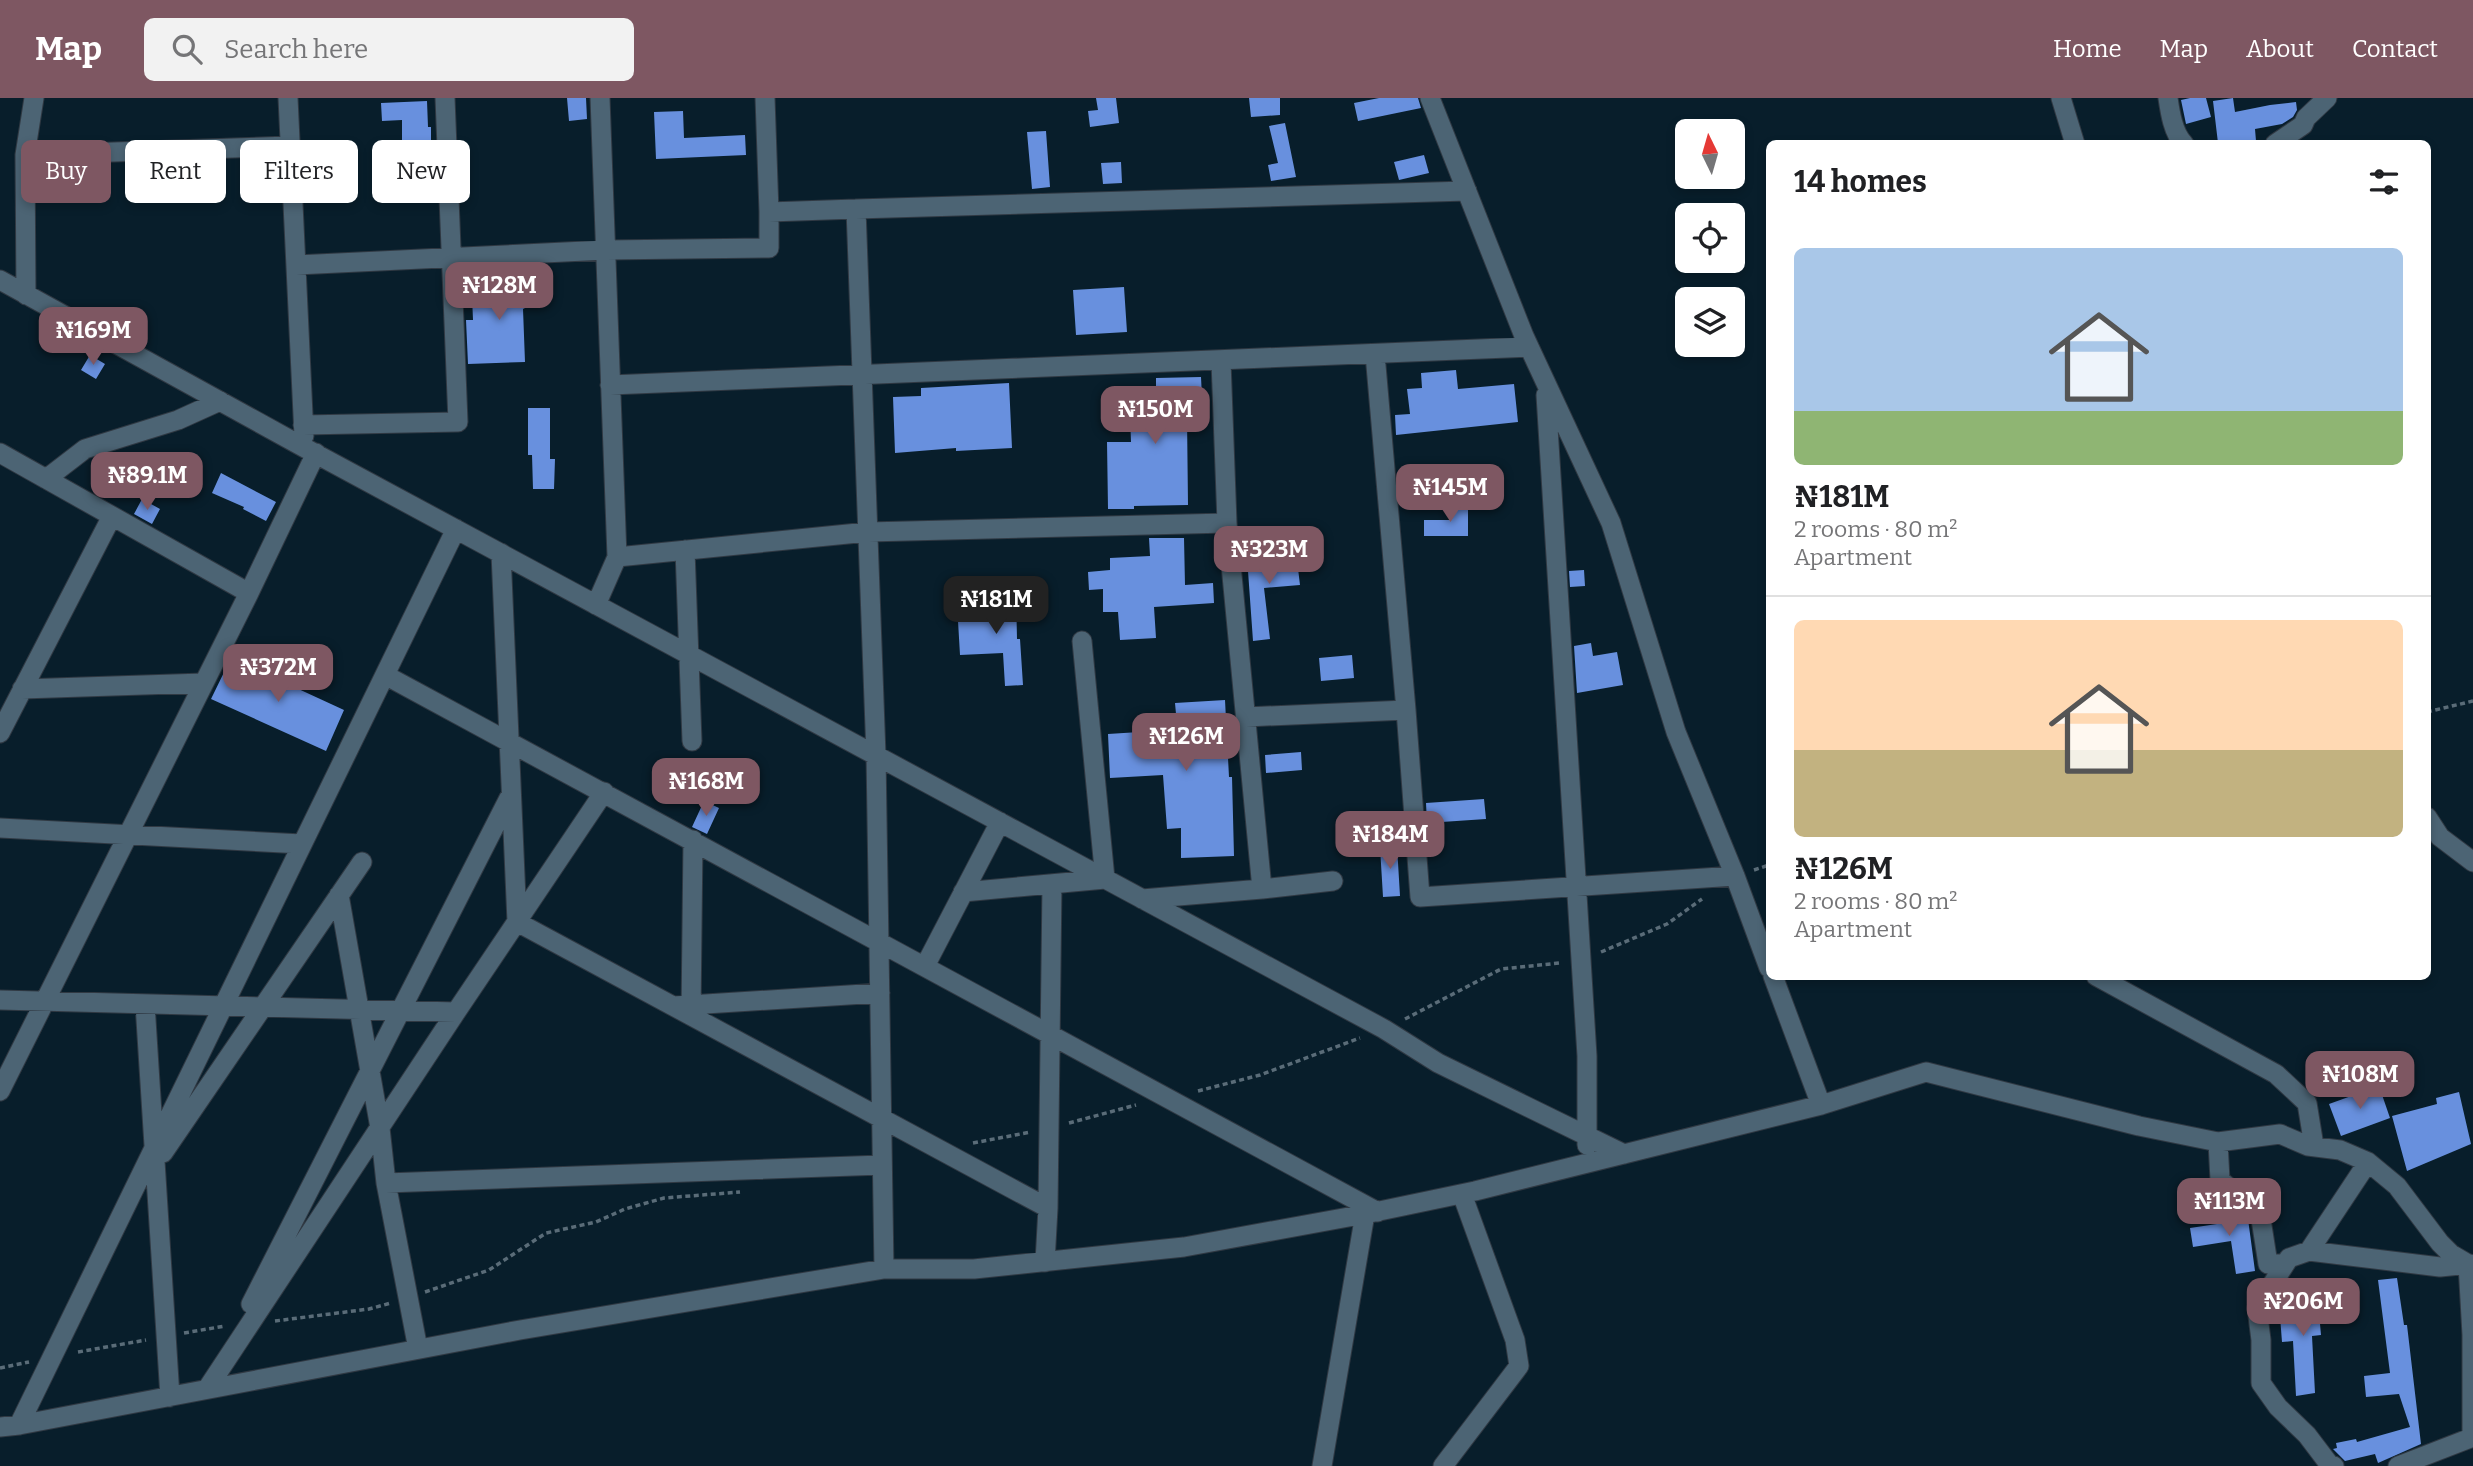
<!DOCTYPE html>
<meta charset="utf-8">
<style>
:root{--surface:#fff;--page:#f2f2f2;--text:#202124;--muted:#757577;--line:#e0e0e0;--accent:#7e5762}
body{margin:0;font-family:Bitter,serif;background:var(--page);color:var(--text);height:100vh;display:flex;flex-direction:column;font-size:26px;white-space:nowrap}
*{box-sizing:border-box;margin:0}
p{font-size:23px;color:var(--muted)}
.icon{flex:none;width:38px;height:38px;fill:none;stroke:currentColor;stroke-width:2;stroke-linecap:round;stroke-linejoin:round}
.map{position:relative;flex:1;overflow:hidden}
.details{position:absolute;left:1766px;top:42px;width:665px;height:840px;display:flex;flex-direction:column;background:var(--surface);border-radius:10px;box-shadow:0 4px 10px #0003}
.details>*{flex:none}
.banner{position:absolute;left:21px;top:42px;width:665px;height:63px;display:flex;gap:14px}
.needle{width:46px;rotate:355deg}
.controls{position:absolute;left:1675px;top:21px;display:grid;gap:14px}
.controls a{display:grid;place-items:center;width:70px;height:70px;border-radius:10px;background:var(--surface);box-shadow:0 4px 10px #0003;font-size:35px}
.price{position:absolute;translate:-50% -60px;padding:0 16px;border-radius:14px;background:var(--accent);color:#fff;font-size:23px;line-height:46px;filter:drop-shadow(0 2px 4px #0008)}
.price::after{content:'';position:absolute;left:50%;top:42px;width:21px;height:16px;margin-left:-10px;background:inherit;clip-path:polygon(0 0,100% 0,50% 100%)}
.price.current{background:#222;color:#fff}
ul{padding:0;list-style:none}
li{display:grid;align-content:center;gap:14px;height:371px;padding:0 28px}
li+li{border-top:2px solid var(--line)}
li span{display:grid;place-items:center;height:217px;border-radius:10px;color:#555}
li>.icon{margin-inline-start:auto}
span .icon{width:126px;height:126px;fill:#fffc;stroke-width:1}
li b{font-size:30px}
h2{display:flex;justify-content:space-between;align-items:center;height:84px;padding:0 28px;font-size:30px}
.tag{padding:0 24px;border-radius:10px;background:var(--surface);box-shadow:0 4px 10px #0003;font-size:24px;line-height:63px}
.tag.current{background:var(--accent);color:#fff}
header{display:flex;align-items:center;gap:42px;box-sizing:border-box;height:98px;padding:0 35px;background:var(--accent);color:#fff}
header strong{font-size:33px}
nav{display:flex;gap:38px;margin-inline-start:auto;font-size:24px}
.search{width:490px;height:63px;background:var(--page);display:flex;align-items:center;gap:18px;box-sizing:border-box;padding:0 24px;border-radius:10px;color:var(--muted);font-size:26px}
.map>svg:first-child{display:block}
.building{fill:#6890de}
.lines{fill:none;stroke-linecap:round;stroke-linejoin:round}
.minor-casing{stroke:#303943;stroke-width:21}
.path{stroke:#5a6c78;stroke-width:3.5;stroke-dasharray:5 3.5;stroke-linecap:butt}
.minor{stroke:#4c6474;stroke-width:19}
</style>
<header>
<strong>Map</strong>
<div class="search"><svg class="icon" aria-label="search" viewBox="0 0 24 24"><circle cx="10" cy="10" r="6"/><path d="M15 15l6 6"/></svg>Search here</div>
<nav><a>Home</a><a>Map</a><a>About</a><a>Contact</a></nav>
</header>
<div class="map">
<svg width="2473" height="1368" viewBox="0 0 2473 1368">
<rect width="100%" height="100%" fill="#081e2b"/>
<path class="building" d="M567,0h19l1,21 -18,2z
M1096,0h20l3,25 -29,4 -2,-16 10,-1z
M1249,0h31v17l-29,2z
M1379,0h39l3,10 -63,13 -4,-18z
M2190,0h16l5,19 -25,7 -5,-24z
M2233,0l2,14 35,-7 26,-3 1,8 -4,7 -11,7 -27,5 1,12 -17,2v-3l-21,3 -5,-42z
M427,3l1,26h3v19h-29v-26l-20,1 -1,-18z
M683,13l1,27 61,-3 1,20 -90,4 -2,-47z
M1285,25l11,54 -25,4 -3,-16 10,-2 -9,-37z
M1046,33l4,56 -18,2 -5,-57z
M1424,57l5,18 -30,7 -5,-18z
M1121,64l1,21 -19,1 -2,-21z
M521,168l4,42 -2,1 2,53 -57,2 -2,-44h7l-1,-24 25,-1 -2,-27z
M1124,189l3,45 -51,3 -3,-45z
M90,257l15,9 -9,15 -15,-9z
M1456,272l2,19 56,-5 4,38 -122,13 -1,-20 15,-1 -3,-25 15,-1 -1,-15z
M1201,279l2,40h-16l1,88 -54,1v3h-26l-1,-67h24l-2,-55 27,-1v-8z
M1009,285l3,65 -56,3v-3l-61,5 -2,-56 28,-1v-8z
M528,310h22v51h5l-1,30h-21l-1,-34h-4z
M221,375l55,29 -10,19 -23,-12 1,-2 -32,-14z
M142,401l18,10 -8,15 -18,-10z
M1451,406h17v32h-44v-16h27z
M1149,440h35l1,47 28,-2 1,20 -60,4 2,31 -36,2 -2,-28h-15v-23l-14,1 -1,-18 22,-2v-12l40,-2z
M1296,454l4,33 -36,3 6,51 -17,2 -6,-84z
M1584,472l1,16 -15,1 -1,-16z
M990,495h26l1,46h3l3,46 -18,1 -2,-33 -43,2 -2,-34 33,-1z
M1591,545l2,13 24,-4 6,33 -46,8 -3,-47z
M1352,557l2,23 -33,3 -2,-23z
M231,560l113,52 -18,41 -115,-52z
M1225,602l4,77h3l2,79 -53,2v-30l-14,1 -4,-54 -53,3 -2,-44 47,-3 -1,-15 22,-2 -1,-11z
M1301,654l1,18 -36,3 -1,-18z
M1484,701l2,20 -59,4 -1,-20z
M704,703l15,7 -12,26 -15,-7z
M1397,748l3,50 -17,1 -3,-50z
M2379,988l11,32 -49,18 -12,-32z
M2459,994l12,52 -64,27 -15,-55 45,-12 -1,-6z
M2238,1112l10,9 7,52 -19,3 -5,-33 -38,6 -3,-19 27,-4 -2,-10z
M2397,1180l7,47h3l14,119 -43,19 -3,-9 -30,7 -12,-12 4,-1 -1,-5 20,-4 1,3 53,-15 -11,-33 -33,3 -2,-21 26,-3 -12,-93z
M2317,1192l4,45 -9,1 3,57 -19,3 -3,-55 -11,1 -2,-26 15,-1 -2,-22z"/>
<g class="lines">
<defs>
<path id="minor" d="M288,0l16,338
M765,0l4,114 87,-3
M1430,0l94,238 87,187 65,209 59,144 34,92
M2061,0l14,46
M2168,0c2,14 5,35 16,46
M2275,46l28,-19 3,-7 21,-20
M25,57l265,-9
M296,167l310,-15 163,-2v-36
M0,182l305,168 1079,581 54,34 186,91
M26,197l-1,-140 9,-57
M1375,256l31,356 14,187 315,-21
M610,287l919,-38
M1546,297l41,661v89
M303,327l155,-3 -13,-324
M0,355l249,140 67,-140
M46,381l39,-30 93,-29 42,-19
M685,452l7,191
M501,455l16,369 531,286
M617,459l251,-25 359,-9 -6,-162
M596,507l21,-48 -17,-459
M385,577l993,537
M22,591l182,-6
M1246,619l160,-7
M0,635l112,-217
M2427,719l13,20 33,25
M0,730l302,16
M1262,791l71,-8
M963,794l142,-13 -23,-238
M339,797l41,233 6,55 32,166
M1142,801l120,-10 -35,-366
M925,868l75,-144
M1773,878l48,129
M2096,878l180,98 31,29 7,43
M0,902l456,12
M145,906l25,393
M674,908l206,-13
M691,916l2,-174
M0,993l249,-498
M2218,1044l2,38 40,33 8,51h17
M163,1055l199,-291
M386,1085l496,-18
M2309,1153l59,-89
M1045,1164l3,-54 4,-324
M884,1171h90l210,-22 181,-33 110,-23 346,-86 105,-33 213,54 79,16 62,-8 28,12 32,4 28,12 29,24 43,57 11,11 17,10 4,71v103
M251,1206l258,-506
M207,1291l249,-377 148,-220
M19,1327l437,-896
M0,1329l19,-2 501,-95 364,-61 -8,-514 -20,-546 611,-18
M1322,1368l43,-252
M1443,1368l76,-100 -4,-26 -53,-146
M2334,1368l-5,-2 -22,-29 -29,-28 -17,-24v-43l-4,-32 32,-50 20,-7 131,16 30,-3
M2398,1368l75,-29"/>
</defs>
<use href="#minor" class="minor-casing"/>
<path class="path" d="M2427,614l46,-11
M1754,772l15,-5
M1601,854l66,-28 35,-25
M1405,921l96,-50 59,-6
M1198,993l62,-16 100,-37
M1069,1025l67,-18
M973,1045l58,-11
M425,1194l64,-22 57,-37 50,-11 29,-13 39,-11 76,-6
M275,1223l94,-12 22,-6
M184,1235l41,-7
M78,1254l68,-12
M0,1270l29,-6"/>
<use href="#minor" class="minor"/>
</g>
</svg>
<div class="controls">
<a><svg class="needle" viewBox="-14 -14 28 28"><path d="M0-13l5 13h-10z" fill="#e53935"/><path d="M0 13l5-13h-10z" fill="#757577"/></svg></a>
<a><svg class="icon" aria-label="locate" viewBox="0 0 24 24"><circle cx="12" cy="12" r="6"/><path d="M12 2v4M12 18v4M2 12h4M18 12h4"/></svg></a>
<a><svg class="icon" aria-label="layers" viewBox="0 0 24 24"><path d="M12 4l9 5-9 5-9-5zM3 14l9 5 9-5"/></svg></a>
</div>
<b class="price" style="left:499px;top:224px">₦128M</b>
<b class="price" style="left:93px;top:269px">₦169M</b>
<b class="price" style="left:1155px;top:348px">₦150M</b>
<b class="price" style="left:147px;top:414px">₦89.1M</b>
<b class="price" style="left:1450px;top:426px">₦145M</b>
<b class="price" style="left:1269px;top:488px">₦323M</b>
<b class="price current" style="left:996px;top:538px">₦181M</b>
<b class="price" style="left:278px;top:606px">₦372M</b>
<b class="price" style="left:1186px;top:675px">₦126M</b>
<b class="price" style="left:706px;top:720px">₦168M</b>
<b class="price" style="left:1390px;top:773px">₦184M</b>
<b class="price" style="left:2360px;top:1013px">₦108M</b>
<b class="price" style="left:2229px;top:1140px">₦113M</b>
<b class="price" style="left:2303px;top:1240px">₦206M</b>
<div class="banner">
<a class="tag current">Buy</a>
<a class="tag">Rent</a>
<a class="tag">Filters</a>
<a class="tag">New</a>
</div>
<section class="details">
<h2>14 homes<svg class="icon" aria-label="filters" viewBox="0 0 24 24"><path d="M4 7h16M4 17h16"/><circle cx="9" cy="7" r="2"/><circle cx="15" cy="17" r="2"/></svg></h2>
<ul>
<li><span style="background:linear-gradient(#a9c7e8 75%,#8fb573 0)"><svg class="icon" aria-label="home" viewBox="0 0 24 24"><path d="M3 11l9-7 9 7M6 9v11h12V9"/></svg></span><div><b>₦181M</b><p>2 rooms · 80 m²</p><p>Apartment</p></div></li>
<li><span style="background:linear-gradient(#ffd9b3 60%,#c2b280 0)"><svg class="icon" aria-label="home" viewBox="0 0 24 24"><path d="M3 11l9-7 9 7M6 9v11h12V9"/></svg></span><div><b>₦126M</b><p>2 rooms · 80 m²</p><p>Apartment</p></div></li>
</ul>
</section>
</div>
